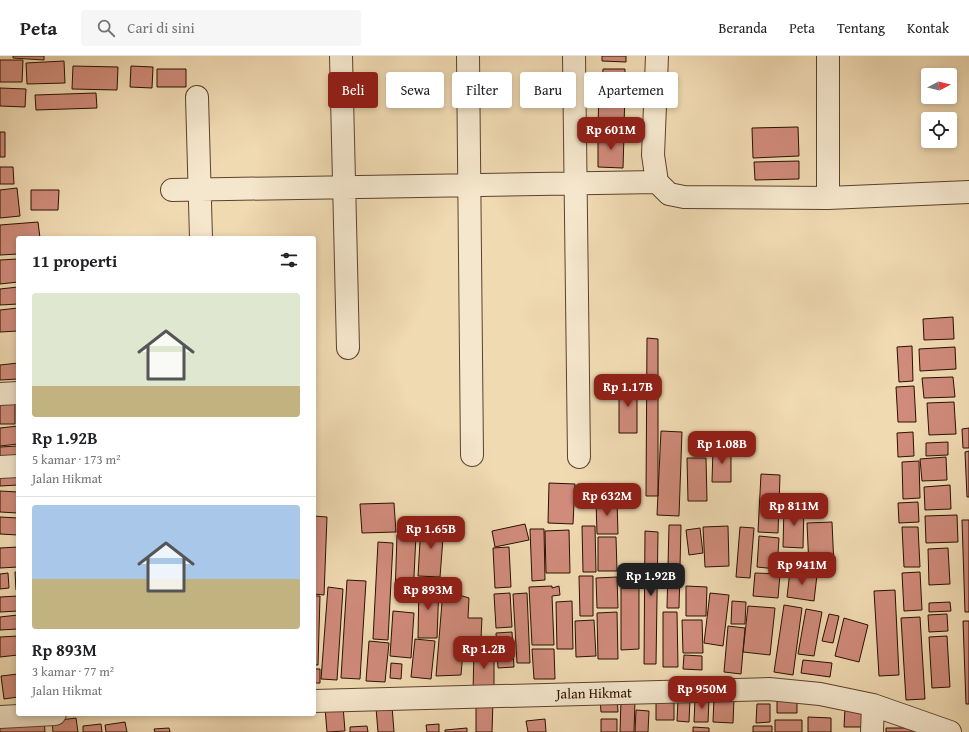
<!DOCTYPE html>
<html lang="id">
<meta charset="utf-8">
<style>
:root{--surface:#fff;--page:#f6f6f6;--text:#202124;--muted:#757577;--line:#e0e0e0;--accent:#8f2418}
body{margin:0;font-family:"Gentium Book Plus",serif;background:var(--page);color:var(--text);height:100vh;display:flex;flex-direction:column;font-size:15px;white-space:nowrap}
*{box-sizing:border-box;margin:0}
p{font-size:13px;color:var(--muted)}
.icon{flex:none;width:22px;height:22px;fill:none;stroke:currentColor;stroke-width:2;stroke-linecap:round;stroke-linejoin:round}
.map{position:relative;flex:1;overflow:hidden}
.panel{position:absolute;left:16px;top:180px;width:300px;height:480px;display:flex;flex-direction:column;background:var(--surface);border-radius:4px;box-shadow:0 2px 6px #0003}
.panel>*{flex:none}
.hud{position:absolute;left:328px;top:16px;width:380px;height:36px;display:flex;gap:8px}
.needle{width:26px;rotate:83deg}
.controls{position:absolute;left:921px;top:12px;display:grid;gap:8px}
.controls a{display:grid;place-items:center;width:36px;height:36px;border-radius:4px;background:var(--surface);box-shadow:0 2px 6px #0003;font-size:20px}
.price{position:absolute;translate:-50% -34px;padding:0 9px;border-radius:8px;background:var(--accent);color:#fff;font-size:13px;line-height:26px;filter:drop-shadow(0 1px 2px #0008)}
.price::after{content:'';position:absolute;left:50%;top:24px;width:12px;height:9px;margin-left:-6px;background:inherit;clip-path:polygon(0 0,100% 0,50% 100%)}
.price.current{background:#222;color:#fff}
ul{padding:0;list-style:none}
li{display:grid;align-content:center;gap:8px;height:212px;padding:0 16px}
li+li{border-top:1px solid var(--line)}
li span{display:grid;place-items:center;height:124px;border-radius:4px;color:#555}
li>.icon{margin-inline-start:auto}
span .icon{width:72px;height:72px;fill:#fffc;stroke-width:1}
li b{font-size:17px}
h2{display:flex;justify-content:space-between;align-items:center;height:48px;padding:0 16px;font-size:17px}
.pill{padding:0 14px;border-radius:4px;background:var(--surface);box-shadow:0 2px 6px #0003;font-size:14px;line-height:36px}
.pill.current{background:var(--accent);color:#fff}
header{display:flex;align-items:center;gap:24px;box-sizing:border-box;height:56px;padding:0 20px;background:var(--surface);border-bottom:1px solid var(--line)}
header strong{font-size:19px}
nav{display:flex;gap:22px;margin-inline-start:auto;font-size:14px}
.search{width:280px;height:36px;background:var(--page);display:flex;align-items:center;gap:10px;box-sizing:border-box;padding:0 14px;border-radius:4px;color:var(--muted);font-size:15px}
.map>svg:first-child{display:block}
.building{fill:#d08b7b;stroke:#2a1000}
.lines{fill:none;stroke-linecap:round;stroke-linejoin:round}
.street-casing{stroke:#5c422c;stroke-width:24}
.street{stroke:#f5e7cd;stroke-width:22}
.labels{text-anchor:middle;stroke-width:4;stroke-linejoin:round;paint-order:stroke}
.street-label{font-size:14px;fill:#2a1000;stroke:#f5e7cd}
</style>
<header>
<strong>Peta</strong>
<div class="search"><svg class="icon" aria-label="search" viewBox="0 0 24 24"><circle cx="10" cy="10" r="6"/><path d="M15 15l6 6"/></svg>Cari di sini</div>
<nav><a>Beranda</a><a>Peta</a><a>Tentang</a><a>Kontak</a></nav>
</header>
<div class="map">
<svg width="969" height="676" viewBox="0 0 969 676">
<rect width="100%" height="100%" fill="#f0dab2"/>
<filter id="stains"><feTurbulence type="fractalNoise" baseFrequency=".005" numOctaves="4"/><feColorMatrix values="0 0 0 0 .2 0 0 0 0 .09 0 0 0 0 .02 0 0 0 .5 -.17"/></filter>
<radialGradient id="worn" r=".72"><stop offset=".6" stop-color="#630" stop-opacity="0"/><stop offset="1" stop-color="#630" stop-opacity=".3"/></radialGradient>
<path class="building" d="M13,0h31v4l-31,-2z
M602,0h24v6l-24,-1z
M0,4h23l-1,22h-22z
M64,5l1,22 -38,1 -1,-21z
M73,10l45,1 -1,23 -45,-1z
M131,10l22,1 -1,21 -22,-1z
M157,13h29v18h-29z
M603,13h22v19l-23,-1z
M0,32l26,1 -1,18 -25,-1z
M599,35l26,1 -1,34 -26,-1z
M96,37l1,15 -61,2 -1,-15z
M798,71l1,29 -46,2 -1,-30z
M0,76h5v25h-5z
M598,78l26,1 -1,33 -25,-1z
M799,105v18l-44,1 -1,-18z
M0,111h13l1,17h-14z
M17,132l3,28 -20,2v-28z
M31,134h28l-1,20h-27z
M38,166l2,16h-22v16l-18,1v-30z
M17,203l1,23 -18,2v-24z
M18,231v17l-18,1v-16z
M18,252v23l-18,1v-22z
M953,261l1,22 -30,1 -1,-21z
M647,282l11,1v157h-12z
M912,290l1,35 -14,1 -2,-35z
M955,291l1,22 -36,2 -1,-22z
M18,307v16l-18,1v-15z
M953,321l2,20 -31,1 -2,-20z
M637,327v50h-18v-49z
M914,330l2,36h-18l-2,-35z
M0,344h15v24h-15z
M954,346l2,32 -27,1 -2,-32z
M18,370v18l-18,2v-18z
M969,372v20h-6l-1,-19z
M661,375l21,1 -3,84 -22,-1z
M913,376l1,24 -16,1 -1,-24z
M948,386v13l-22,1v-13z
M18,390v15l-18,1v-15z
M713,392l18,1v33h-19z
M969,395v46h-2l-2,-45z
M946,401l1,23 -25,1 -2,-22z
M687,402h19l1,43h-19z
M919,405l1,37 -17,1 -1,-37z
M0,414h18v15l-18,1z
M761,418l19,1 -2,58 -20,-1z
M549,427l26,1 -2,40 -25,-1z
M950,429l1,24 -26,1 -1,-23z
M0,435l18,1v21l-18,-1z
M617,444l1,34h-21l-1,-33z
M918,446l1,20 -20,1 -1,-20z
M394,447l2,29 -34,1 -2,-29z
M784,450h20l-1,42 -20,-1z
M957,459l1,27 -32,1 -1,-27z
M314,460l13,1 -3,78 -10,-1z
M0,461l18,1v17l-18,-1z
M962,464h7v92h-4z
M832,466l2,45 -25,1 -2,-45z
M421,468l23,1 -4,52 -22,-1z
M525,468l4,16 -34,7 -3,-16z
M669,469h12l-2,83h-12z
M582,470h13l1,46h-13z
M728,470l1,40 -24,1 -2,-40z
M740,471l14,1 -4,50 -14,-1z
M902,471h16l2,40h-16z
M700,472l3,25 -14,2 -3,-25z
M530,473h14l1,51 -13,1z
M569,474l1,43h-24l-1,-42z
M645,475l13,1 -2,132h-12z
M397,479h19l-3,62 -18,-1z
M759,480l20,2 -2,31 -20,-2z
M598,481h18l1,34h-19z
M378,486l15,1 -5,97 -15,-1z
M18,491v20l-18,1v-20z
M509,491l2,40 -16,1 -2,-40z
M948,492l2,36 -21,1 -1,-36z
M790,515l27,4 -3,26 -27,-4z
M15,516h3v18h-2z
M920,516l2,38 -18,1 -2,-38z
M8,517l1,15 -9,1v-15z
M755,517l25,1 -2,24 -25,-2z
M579,520h14v40h-13z
M617,521l1,31h-21l-1,-30z
M347,524l19,1 -6,98 -19,-1z
M419,529h20l-2,53h-19z
M552,530v2l7,-2 1,9 -8,1 2,49h-22l-3,-58z
M686,530l21,1 -1,29h-20z
M328,531l15,2 -6,91 -16,-1z
M621,532h18v61l-18,1z
M443,534l26,8 -1,20h14l-1,20 -17,2 -3,35 -25,1z
M895,534l4,85 -20,1 -5,-85z
M510,537l2,34 -16,1 -2,-34z
M527,537l3,70h-13l-4,-69z
M710,537l19,2 -6,51 -19,-3z
M18,540v15l-18,1v-15z
M314,540h6l-2,69h-4z
M572,545l1,48h-16l-1,-47z
M732,545l14,1 -1,22h-14z
M950,546l1,9 -22,1v-9z
M784,549l18,3 -9,67 -19,-3z
M748,550l27,2 -5,47 -27,-3z
M806,553l16,3 -8,44 -16,-2z
M393,555l21,2 -3,45 -21,-2z
M617,556l1,47h-20l-1,-46z
M663,556h14l1,55h-15z
M829,558l10,2 -6,27 -11,-2z
M947,558l1,17 -19,1 -1,-17z
M18,559v14l-18,1v-13z
M920,561l5,82 -19,1 -5,-82z
M844,562l24,7 -9,37 -24,-6z
M594,564l2,36 -20,1 -1,-36z
M682,564h20l1,33h-20z
M963,565h6v83h-3z
M728,570l17,2 -4,46 -17,-2z
M512,576l2,35 -16,1 -2,-35z
M18,580v19l-18,2v-20z
M947,580l3,51 -18,1 -3,-51z
M415,583l20,2 -4,38 -20,-2z
M369,585l20,2 -4,39 -19,-1z
M474,591h20v45l-21,1z
M532,593h22l1,30h-21z
M684,599l18,1v14l-19,-1z
M803,604l29,3 -2,14 -29,-4z
M391,607l11,1 -1,15 -11,-1z
M314,613h6v14h-6z
M18,618v23l-14,2 -3,-23z
M714,641l20,1 -1,25 -20,-1z
M600,642h17l1,14h-17z
M674,643v21h-18v-20z
M678,643h12l-1,23 -12,-1z
M695,643h14l-1,23h-14z
M476,644l17,1 -1,31h-16z
M621,644h14l-1,32h-14z
M777,645l20,1v11h-20z
M757,648h13v18l-14,1z
M343,650l2,25 -18,1 -2,-24z
M392,650l2,26h-16l-2,-24z
M845,652h20v19h-21z
M636,654l13,1 -1,21h-13z
M808,661l23,1v14h-23z
M76,662l2,14h-25l-1,-11z
M545,663l1,13h-18l-2,-11z
M601,663h16v13h-16z
M44,664l1,12h-45v-10z
M775,664h27v12h-27z
M125,666l2,10h-21l-1,-7z
M101,668l1,8h-19v-6z
M439,668v8h-12l-1,-7z
M367,670l1,6h-18v-5z
M753,670h19v6h-19z
M693,671l16,1v4h-16z
M169,672l1,4h-15l-1,-3z
M467,672v4h-22v-2z
M886,672h29v4h-29z"/>
<g class="lines">
<defs>
<path id="street" d="M341,0l7,292
M468,0l4,399
M574,0l5,401
M657,0l-4,99 4,27 12,12 15,3 144,1 141,-6
M197,41l4,141
M172,134l485,-8
M828,142v-142
M0,338l18,-1
M0,411l18,-1
M314,645l455,-12 51,5 53,11 77,27
M0,661l55,-3
M872,676l1,-27"/>
</defs>
<use href="#street" class="street-casing"/>
<use href="#street" class="street"/>
</g>
<g class="labels">
<g class="street-label">
<text transform="translate(594 637) rotate(-1)" y="5">Jalan Hikmat</text>
</g>
</g>
<rect width="100%" height="100%" filter="url(#stains)"/>
<rect width="100%" height="100%" fill="url(#worn)"/>
</svg>
<div class="controls">
<a><svg class="needle" viewBox="-14 -14 28 28"><path d="M0-13l5 13h-10z" fill="#e53935"/><path d="M0 13l5-13h-10z" fill="#757577"/></svg></a>
<a><svg class="icon" aria-label="locate" viewBox="0 0 24 24"><circle cx="12" cy="12" r="6"/><path d="M12 2v4M12 18v4M2 12h4M18 12h4"/></svg></a>
</div>
<b class="price" style="left:611px;top:95px">Rp 601M</b>
<b class="price" style="left:628px;top:352px">Rp 1.17B</b>
<b class="price" style="left:722px;top:409px">Rp 1.08B</b>
<b class="price" style="left:607px;top:461px">Rp 632M</b>
<b class="price" style="left:794px;top:471px">Rp 811M</b>
<b class="price" style="left:431px;top:494px">Rp 1.65B</b>
<b class="price" style="left:802px;top:530px">Rp 941M</b>
<b class="price current" style="left:651px;top:541px">Rp 1.92B</b>
<b class="price" style="left:428px;top:555px">Rp 893M</b>
<b class="price" style="left:484px;top:614px">Rp 1.2B</b>
<b class="price" style="left:702px;top:654px">Rp 950M</b>
<div class="hud">
<a class="pill current">Beli</a>
<a class="pill">Sewa</a>
<a class="pill">Filter</a>
<a class="pill">Baru</a>
<a class="pill">Apartemen</a>
</div>
<section class="panel">
<h2>11 properti<svg class="icon" aria-label="filters" viewBox="0 0 24 24"><path d="M4 7h16M4 17h16"/><circle cx="9" cy="7" r="2"/><circle cx="15" cy="17" r="2"/></svg></h2>
<ul>
<li><span style="background:linear-gradient(#dfe7d0 75%,#c2b280 0)"><svg class="icon" aria-label="home" viewBox="0 0 24 24"><path d="M3 11l9-7 9 7M6 9v11h12V9"/></svg></span><div><b>Rp 1.92B</b><p>5 kamar · 173 m²</p><p>Jalan Hikmat</p></div></li>
<li><span style="background:linear-gradient(#a9c7e8 60%,#c2b280 0)"><svg class="icon" aria-label="home" viewBox="0 0 24 24"><path d="M3 11l9-7 9 7M6 9v11h12V9"/></svg></span><div><b>Rp 893M</b><p>3 kamar · 77 m²</p><p>Jalan Hikmat</p></div></li>
</ul>
</section>
</div>
